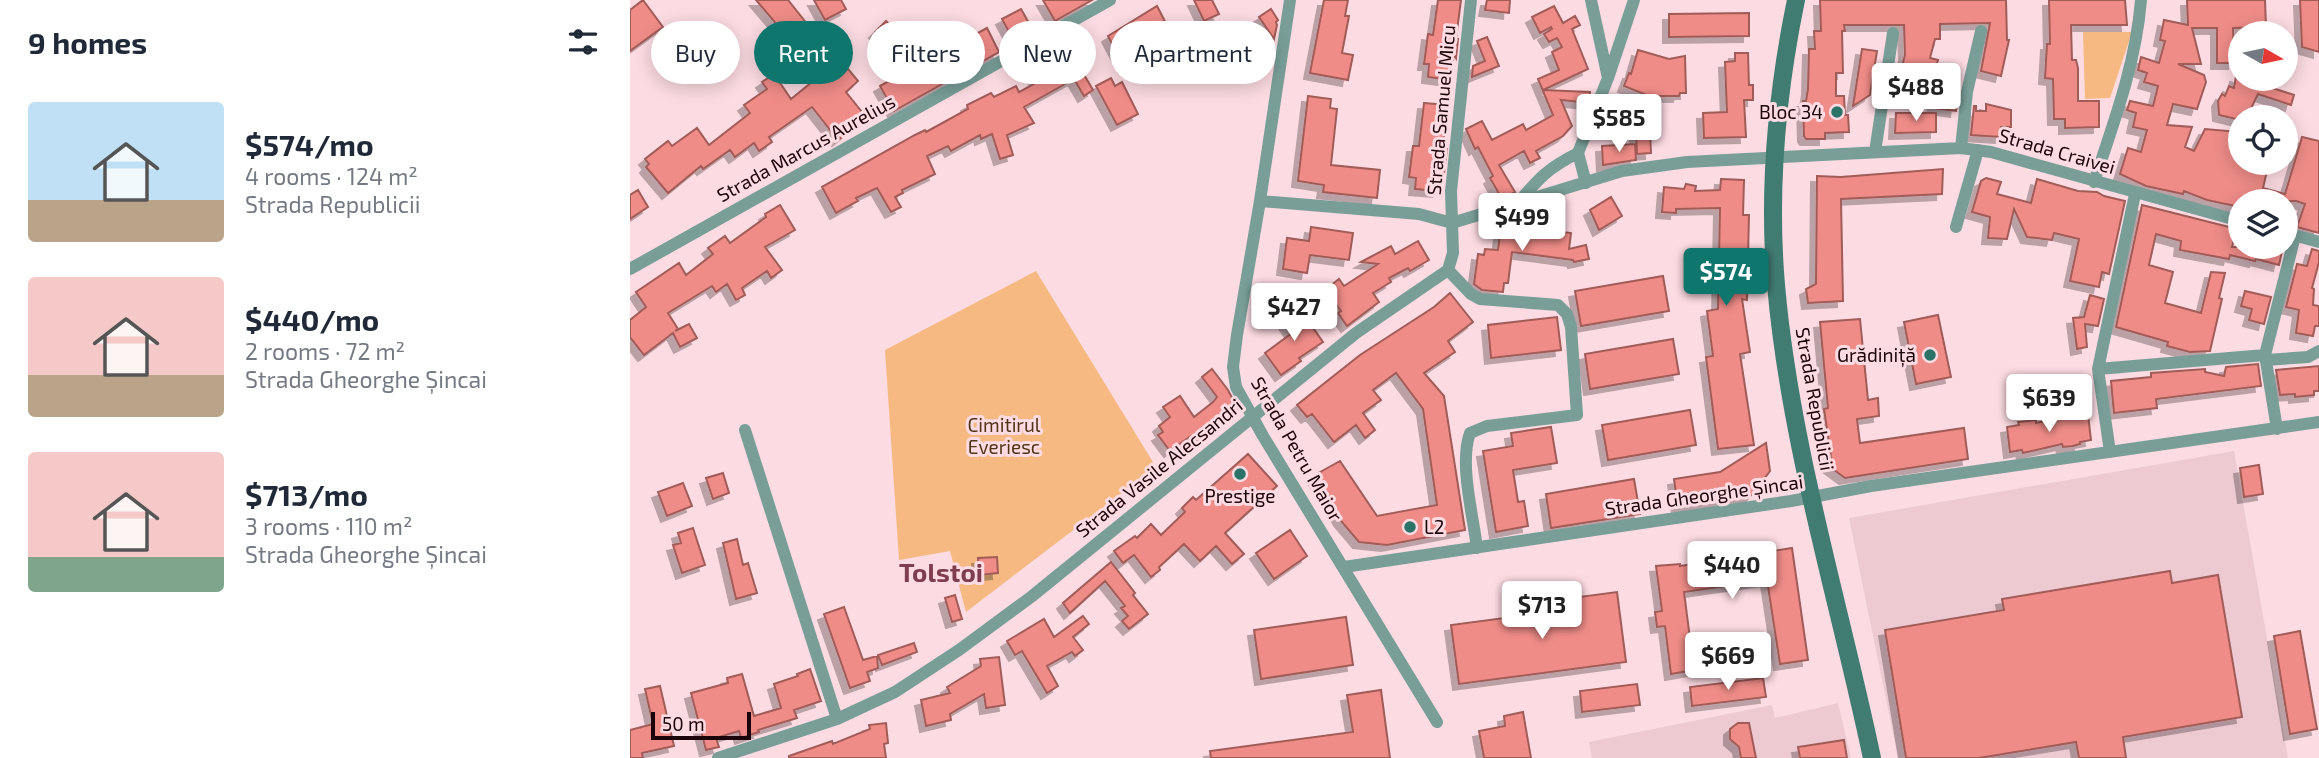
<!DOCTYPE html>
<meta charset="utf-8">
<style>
:root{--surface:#fff;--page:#f6f6f7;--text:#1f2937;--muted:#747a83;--accent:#0f766e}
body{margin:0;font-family:"Exo 2",sans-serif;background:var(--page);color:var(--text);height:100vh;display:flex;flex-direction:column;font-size:26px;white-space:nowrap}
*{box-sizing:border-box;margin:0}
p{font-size:23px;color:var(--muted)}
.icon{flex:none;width:38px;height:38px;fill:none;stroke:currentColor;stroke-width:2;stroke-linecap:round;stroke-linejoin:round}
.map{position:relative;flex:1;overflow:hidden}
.drawer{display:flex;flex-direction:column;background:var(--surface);width:630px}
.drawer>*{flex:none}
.hud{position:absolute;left:21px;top:21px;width:665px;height:63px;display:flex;gap:14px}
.needle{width:46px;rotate:99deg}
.tools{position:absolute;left:1598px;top:21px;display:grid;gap:14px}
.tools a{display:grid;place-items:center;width:70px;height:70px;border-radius:50%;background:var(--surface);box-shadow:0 4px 18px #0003;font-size:35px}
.scale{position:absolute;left:21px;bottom:18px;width:100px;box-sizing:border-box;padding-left:7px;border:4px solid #1b030a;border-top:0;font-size:19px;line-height:24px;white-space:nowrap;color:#1b030a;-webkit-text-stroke:5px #fcdbe2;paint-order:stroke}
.price{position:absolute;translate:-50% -60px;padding:0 16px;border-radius:7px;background:#fff;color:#222;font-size:23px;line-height:46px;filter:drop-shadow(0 2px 4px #0008)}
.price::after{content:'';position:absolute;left:50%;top:42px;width:21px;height:16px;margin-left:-10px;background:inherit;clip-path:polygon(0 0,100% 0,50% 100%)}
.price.selected{background:var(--accent);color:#fff}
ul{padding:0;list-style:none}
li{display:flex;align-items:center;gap:21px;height:175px;padding:0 28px}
li span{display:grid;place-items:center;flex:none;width:196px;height:140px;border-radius:7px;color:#555}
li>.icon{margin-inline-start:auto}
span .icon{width:84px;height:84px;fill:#fffc;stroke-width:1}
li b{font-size:30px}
h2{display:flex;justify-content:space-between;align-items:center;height:84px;padding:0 28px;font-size:30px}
.chip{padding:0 24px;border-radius:32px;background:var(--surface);box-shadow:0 4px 18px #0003;font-size:24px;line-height:63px}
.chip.selected{background:var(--accent);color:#fff}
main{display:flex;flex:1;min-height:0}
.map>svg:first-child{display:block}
.built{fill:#edcad2}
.green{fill:#f6b982}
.building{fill:#ef8c88;stroke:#a25c59;stroke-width:2;filter:url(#shadow)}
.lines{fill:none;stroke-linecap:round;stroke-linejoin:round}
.street{stroke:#799e98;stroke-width:12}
.secondary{stroke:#417c73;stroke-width:18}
.poi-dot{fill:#2b7268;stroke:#fcdbe2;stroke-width:2.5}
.labels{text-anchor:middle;stroke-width:6;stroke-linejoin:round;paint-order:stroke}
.street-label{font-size:19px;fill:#1b030a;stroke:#fcdbe2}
.poi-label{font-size:19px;fill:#1b030a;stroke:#fcdbe2;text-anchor:end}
.park-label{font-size:19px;fill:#513315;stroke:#fcdbe2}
.district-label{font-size:26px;font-weight:bold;fill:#7f3d50;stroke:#fcdbe2}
</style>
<main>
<section class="drawer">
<h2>9 homes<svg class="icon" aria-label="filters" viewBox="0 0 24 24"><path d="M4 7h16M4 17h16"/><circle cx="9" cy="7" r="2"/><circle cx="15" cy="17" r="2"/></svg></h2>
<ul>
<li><span style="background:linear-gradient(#bfe0f5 70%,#b9a48a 0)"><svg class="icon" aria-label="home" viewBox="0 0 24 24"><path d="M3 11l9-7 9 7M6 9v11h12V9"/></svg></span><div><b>$574/mo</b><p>4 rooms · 124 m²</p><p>Strada Republicii</p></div></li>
<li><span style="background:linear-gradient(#f6c9c9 70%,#b9a48a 0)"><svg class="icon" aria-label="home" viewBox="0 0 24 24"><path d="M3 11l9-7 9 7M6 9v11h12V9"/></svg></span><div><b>$440/mo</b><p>2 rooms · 72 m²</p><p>Strada Gheorghe Șincai</p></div></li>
<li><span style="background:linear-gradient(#f6c9c9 75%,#7fa58c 0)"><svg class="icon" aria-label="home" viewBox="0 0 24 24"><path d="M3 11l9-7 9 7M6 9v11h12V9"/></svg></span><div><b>$713/mo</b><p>3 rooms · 110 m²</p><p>Strada Gheorghe Șincai</p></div></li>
</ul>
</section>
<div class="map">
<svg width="1689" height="758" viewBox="0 0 1689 758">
<defs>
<filter id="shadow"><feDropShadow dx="-6" dy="6" stdDeviation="0" flood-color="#0004"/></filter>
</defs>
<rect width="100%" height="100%" fill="#fcdbe2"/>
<path class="built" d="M1604,451l54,307h-390l-49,-240z
M1208,703l13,55h-259l-3,-16 183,-37 3,13z"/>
<path class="green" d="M1453,32h49l-22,66 -25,1z
M406,271l120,196 -190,145 -16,-61 -51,9 -14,-210z"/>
<path class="building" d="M13,0l20,27 -33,24v-41z
M126,0h32l20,25 -18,15z
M184,0h27l5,9 -21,11z
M413,0h49l-37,21z
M564,0h18l7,14 -15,7z
M694,0h24l-3,16h4l-7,37 11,2 -5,25 -38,-7z
M808,0h23l-5,39h2l-2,19 -2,-4 -4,26 -22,-3 1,-13h-5l4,-30 5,1z
M857,0h23l-1,13 -24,-3z
M1190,0h186l1,40h2l-8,36 -20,-5 9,-48 -50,1v15h-5l-5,19 8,2 -6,19 -31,-9 4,-15 -1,-30h-60l1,6h-3l1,42h-7v23h8l1,19h3l1,17 -24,1v6h-19l-2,-3 -1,-35h3l2,-12 1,-40h6l-1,-18h7z
M1419,0h76l2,25h-56l1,35h4l2,8v33h21v26l-34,1v-9h-11l-1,-40 -8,-1 2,-34h3z
M1557,0h78l1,27 -33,1 1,35h-17v-35h-25l9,36h-23l26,11 2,7 -9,27 -24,-5 -6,21 25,2 -7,20 9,4 11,-22 35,3 -9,18 9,2v11l27,8 -4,17 22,6 17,-57 17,4v92l-22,-6 8,-23 -9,-3h-56v6l-33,-7 -23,-9 -1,3 -37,-8 -26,-12 8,-26 13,4 6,-22 -14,-3 3,-14 -9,-3 3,-9 23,5 5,-20 -14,-4 3,-9 -9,-3 3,-13 18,6 6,-22 -5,-1 4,-20 24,5z
M1670,0h19v52l-17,-5z
M527,6l14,27 -24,13 -3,-5 -26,14 -10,-19z
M924,6l9,17 12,-7 5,9 -8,4 16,40 -45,21 47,2 -1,11 -28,-3 11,26 -9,10 -27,15 4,7 -10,5 -6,-12 -25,14 16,27 -13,7 -12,-21 3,-2 -15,-29 -3,2 -9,-20 16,-8 10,19 31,-16 3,6 27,-15 -15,-36 21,-9 -7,-18 10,-5 -5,-9 -8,4 -5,-8 8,-5 -1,-2 -11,6 -8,-16z
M391,9l13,23 -19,11 -13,-24z
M641,9l7,11 -2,2 1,3 -3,14 -15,-22z
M1119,13v23l-80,1v-23z
M256,21l37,42 64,-35 12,24 -105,59 -14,-25 29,-16 -16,-18 -6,5 -11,-11 6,-5 -7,-9z
M857,37l12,29 -27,11 1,-11 12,-5 -8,-20z
M557,38l11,25 -16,7 -11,-25z
M1232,49l15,2 -7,44 -17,11z
M1008,50l31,9 16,-3 1,37h-6l-1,3h-30l-25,-10 5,-13 2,1z
M1105,53h13l1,32h4v15h-9l2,37 -42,1 -1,-25 24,-1 -2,-50 10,-1z
M442,54l21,36 -9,6 -10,-17 -50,28 10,16 -27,12 6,20 -13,4 -8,-25 -11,5 -1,-4 -29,16 -3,-5 -21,10 8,18 -33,16 1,3 -8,4 6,10 -10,5 -14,-24 -21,10 2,3 -22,12 -14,-26 93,-52 10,-5 1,2 42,-23 -1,-4 24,-12 3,4 22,-11 3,6 18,-10 -4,-7z
M204,57l8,9 2,-2 14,17 -12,11 20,25 -28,23 -26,-33 -43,30 3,5 -13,9 -5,-8 -19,14 -5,-7 -27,19 -2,-3 -33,27 -22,-26 3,-3 -4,-5 23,-18 4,5 25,-18 12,17 41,-32 -6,-8 23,-16 -5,-7 12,-8 17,25 38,-31 -3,-4z
M1606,76l58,19 -3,10 -33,-11 -11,23h-7v3l-21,-5 -1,-14 4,-7 3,2 4,-10 5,2z
M481,78l4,8 7,-4 16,32 -21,11 -21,-39z
M1306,92l16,4 -1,4 6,2 -1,9 -23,-3z
M678,96l23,3 -1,9 7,1 -6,56 49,5 -3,28 -54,-6 1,-7 -26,-4z
M794,103l23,2 -4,43 4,1 -4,32h-4l-1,10 -23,-2 1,-11 -7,-1 4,-31h6z
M1356,104l25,6v17h-10v10l-30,-2 3,-29h2v5h10z
M1266,113h40v19l-41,1z
M1020,132l1,21 -14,1 -1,-21z
M1005,144l1,16 -33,5 -1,-19z
M1313,169l-1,25 -101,5 2,102 -35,2 -2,-14 10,-5 1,-108 24,1z
M1356,178l15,4 -4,12 34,9 6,-24 41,12 19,1 7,4 21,5 -16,73 -7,-2 -3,15 -29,-6 9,-42 -25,-6 -2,7 -25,-3 -13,-28 -7,30 -19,-1 2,-21 -18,-5 9,-31z
M1091,179l23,1 -1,35h6l-2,85 -5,-1 8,53 -10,2 14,91 -36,4 -12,-92 7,-1 -6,-45 11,-2 2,-101 -44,1v4l-14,-1 2,-25 20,2 2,-5 10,2 -1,5 25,-1z
M8,190l10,17 -18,12v-24z
M981,197l11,19 -23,14 -9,-20z
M150,205l15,25 -30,17 17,23 -11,8 -4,-7 -25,17 3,7 -9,5 -9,-16 -11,8 -4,-6 -44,27 10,16 -3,2 14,-7 8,14 -17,9 -7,-14 -29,22 -14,-18v-17l16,-13 -10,-15 43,-29 7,12 27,-21 -5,-6 17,-12 5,7 36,-26 -1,-3z
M1512,205l95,24 -5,18h51l-4,18 -23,-6 -1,2 -25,-6 -1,4 -49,-9 1,-9 -25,-7 -7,31 24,7 -8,31 36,10 10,-41 14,1 -6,25 3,1 -12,52 -20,1 -23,-6 1,-4 -52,-15z
M871,224l70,9 -2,16 17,-4 3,14 -15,3 -1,-2 -61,-8 -4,31h-4l-1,9 -21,-2 -8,-6 4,-30 6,1 1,-6 13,1z
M681,227l42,6 -4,27 -39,-5 -3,18 -24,-4 4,-31 22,3z
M788,241l11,19 -19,11 -2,-3 -19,10 2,4 -18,11 6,9 -32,24 -9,-13 3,-2 -16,-21 14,-11 5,7 34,-22 -17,-2 30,-16 4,8z
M1682,249l7,2v11l-7,26 2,1 -1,16 6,1v20h-4l-2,10 -17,-3 3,-23 -13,-3 11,-43 10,2z
M1033,276l6,35 -88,15 -6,-35z
M1615,291l26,6 -7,27 -15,-4 3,-11 -11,-3z
M820,293l23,29 -25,19 7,11 -31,21 20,23 21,134 -78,15 -28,-3 -18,-21 -28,-45 27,-15 37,55 60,-11 -14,-96 -27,-36 -23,17 8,10 -18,13 12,17 -10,8 -9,-13 -22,17 -22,-28 -5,3 -10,-12 63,-50 74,-48z
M1460,295l14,4 -6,27 -13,-2 2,23 -10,2 -4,-31 11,-1z
M673,305l-1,7 21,30 -24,16 2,3 -20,14 -16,-22 27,-20 -9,-13z
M1308,315l13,62 -35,7 -12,-62z
M927,317l4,33 -70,8 -3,-33z
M1230,319l8,81 10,-2 1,18 -22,3 3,24 104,-15 4,31 -123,19 -19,-14 5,-7 -7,-48 4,-1 -8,-86z
M1043,339l6,35 -89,15 -5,-35z
M1628,364l3,22 -105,13 1,9 -43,5 -3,-32 40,-4v-4l54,-4v3l19,4 2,-9z
M1689,366v25h-5v4l-19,2v-3l-15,1 -4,-25z
M582,369l16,21 10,19 -29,25 -2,-2 -13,9 -3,-5 -21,15 -12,-16 5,-3 -4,-6 11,-9 -7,-10 17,-11 14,21 19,-15 4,-5 -15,-20z
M1060,410l6,35 -88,15 -6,-35z
M1446,414v3l12,-2 3,25 -11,2v2l-7,2 -10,1 -1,-3 -39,9 -1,-3 -12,2 -3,-25 12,-2 -1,-3 18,-2v3z
M921,427l6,36 -44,7 5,32 6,-1 4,25 -32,6 -13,-81 30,-5 -2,-13z
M1136,443l4,28 -18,24 -74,12 -4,-28 46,-7z
M618,454l29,32 -52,47 19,21 -12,10 -16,-18 -16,15 -16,-17 -25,23 1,3 -9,7 -17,-22 -11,8 -9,-12 21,-15 2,2 14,-14 10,11 24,-23 -3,-4 11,-11 3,3z
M1629,465l4,29 -19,3 -4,-29z
M93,473l6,20 -16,6 -7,-21z
M1004,479l6,35 -89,14 -5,-34z
M53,483l9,23 -25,10 -9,-24z
M63,528l12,37 -23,8 -9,-28 8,-2 -3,-10z
M660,530l17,26 -33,23 -18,-26z
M107,539l6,26 5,-2 9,30 -21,6 -13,-56z
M1162,548l16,112 -28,4 -13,-84 -83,12 10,78 -23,4 -6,-48 -8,1 -2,-15 7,-1 -6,-45 24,-2v2z
M367,557l1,16 -19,2 -1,-17z
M481,562l24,31 -2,2 15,19 -19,15 -7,-8 6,-5 -7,-8 4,-2 -20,-25 -35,32 -7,-10z
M1540,571l2,12 46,-8 24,142 -119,20 3,21h-47l-3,-16 -97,16h-73l-21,-128 119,-20 -2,-11z
M987,592l9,70 -167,22 -8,-59 106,-14 -1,-11z
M325,595l7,24 -10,3 -7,-24z
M214,607l19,53 14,-4 1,12 -11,4 3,9 -20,7 -26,-74z
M453,616l6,8 -16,13 10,13 -8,6 -3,-4 -25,14 11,20 -11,7 -25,-42 -7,4 -8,-14 37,-22 10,18z
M716,617l7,48 -92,14 -7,-49z
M1670,631l17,98 -27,5 -16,-98z
M284,643l3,9 -35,13 -4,-10z
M369,657l6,48 -19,3 -2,-14 -34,20 1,6 -25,6 -5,-26 29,-7 -3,-6 34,-21 -1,-7z
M180,669l11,32 -27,9 3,8 -39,12 1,2 -18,6 -2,-7 -23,7 3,9 -13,3 -15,-57 37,-10 -1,-5 15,-4 12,42 27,-8 -7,-24 24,-8 -1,-2z
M1133,678l3,19 -74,9 -2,-19z
M1007,684l3,21 -58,7 -2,-21z
M30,686l14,60 -32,7 1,5h-13v-28l23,-6 -8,-35z
M751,690l9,68h-179l-1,-7 143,-19 -6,-37z
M893,712l8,46h-47l-5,-27 26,-5 -1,-10z
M256,723l2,20 -4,1 2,14h-97v-2l43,-15 1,3 37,-15 -1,-4z
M1108,723h11l7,35h-15l-2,-11 -9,-8v-10z
M1214,740l3,18h-47l-2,-11z"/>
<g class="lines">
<path class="street" d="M660,0l-30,201 -23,134 -4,32 3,20 27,49 174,286
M961,0l17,78
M1331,148l6,-56 14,-61
M1245,152l18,-119
M1464,182c20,-60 42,-119 47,-182
M956,183l-8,-30 30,-75 26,-78
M630,201l159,13 33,9
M888,203c21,-25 30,-35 60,-50
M822,223l170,-52 65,-9 274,-14 30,4 249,69
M1326,227l22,-77
M1656,233l33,9
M0,269l480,-269
M818,270l23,24 9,5 78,6 9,9 4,13 6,88 -90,11 -17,7c-11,30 3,82 7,115
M1636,360l42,-3 11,-6
M1468,369l167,-14
M1647,429l-12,-74 30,-119
M115,430l92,289
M1480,452l-12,-83 37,-175
M714,567l447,-66 80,-15 448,-64
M88,758l119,-39 58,-27 64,-42 72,-53 325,-264 92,-63 5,-17 -2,-62 20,-191"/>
<path class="secondary" d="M1166,0c-19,92 -28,191 -20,285 14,160 63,316 96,473"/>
</g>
<g class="poi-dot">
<circle cx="1207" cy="112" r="7"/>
<circle cx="1300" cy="355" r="7"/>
<circle cx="610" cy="474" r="7"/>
<circle cx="780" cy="527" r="7"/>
</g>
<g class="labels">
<g class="street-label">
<text transform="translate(811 110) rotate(-85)" y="7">Strada Samuel Micu</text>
<text transform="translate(176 148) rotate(-29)" y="7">Strada Marcus Aurelius</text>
<text transform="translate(1427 151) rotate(16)" y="7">Strada Craivei</text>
<text transform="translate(1185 399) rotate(80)" y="7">Strada Republicii</text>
<text transform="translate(667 449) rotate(60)" y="7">Strada Petru Maior</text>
<text transform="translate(529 468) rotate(-39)" y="7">Strada Vasile Alecsandri</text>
<text transform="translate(1074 495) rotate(-8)" y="7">Strada Gheorghe Șincai</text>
</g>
<g class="poi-label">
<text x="1193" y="119">Bloc 34</text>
<text x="1286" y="362">Grădiniță</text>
<text x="610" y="503" text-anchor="middle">Prestige</text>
<text x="794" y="534" text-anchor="start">L2</text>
</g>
<g class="park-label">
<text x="374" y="432">Cimitirul<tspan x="374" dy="22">Everiesc</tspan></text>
</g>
<g class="district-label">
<text x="311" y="582">Tolstoi</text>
</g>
</g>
</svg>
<div class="tools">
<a><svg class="needle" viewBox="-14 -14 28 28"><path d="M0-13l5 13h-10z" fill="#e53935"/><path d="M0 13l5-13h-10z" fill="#747a83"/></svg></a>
<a><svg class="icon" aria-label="locate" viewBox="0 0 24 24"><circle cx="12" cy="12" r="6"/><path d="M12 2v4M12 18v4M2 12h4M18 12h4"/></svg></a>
<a><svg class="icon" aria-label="layers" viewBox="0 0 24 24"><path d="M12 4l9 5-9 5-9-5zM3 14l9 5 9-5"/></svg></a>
</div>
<div class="scale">50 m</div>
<b class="price" style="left:1286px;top:123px">$488</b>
<b class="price" style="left:989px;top:154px">$585</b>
<b class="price" style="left:892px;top:253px">$499</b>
<b class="price selected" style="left:1096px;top:308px">$574</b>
<b class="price" style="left:664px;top:343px">$427</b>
<b class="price" style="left:1419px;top:434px">$639</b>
<b class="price" style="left:1102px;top:601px">$440</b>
<b class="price" style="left:912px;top:641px">$713</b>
<b class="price" style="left:1098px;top:692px">$669</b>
<div class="hud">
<a class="chip">Buy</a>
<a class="chip selected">Rent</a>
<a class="chip">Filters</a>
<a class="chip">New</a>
<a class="chip">Apartment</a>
</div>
</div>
</main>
